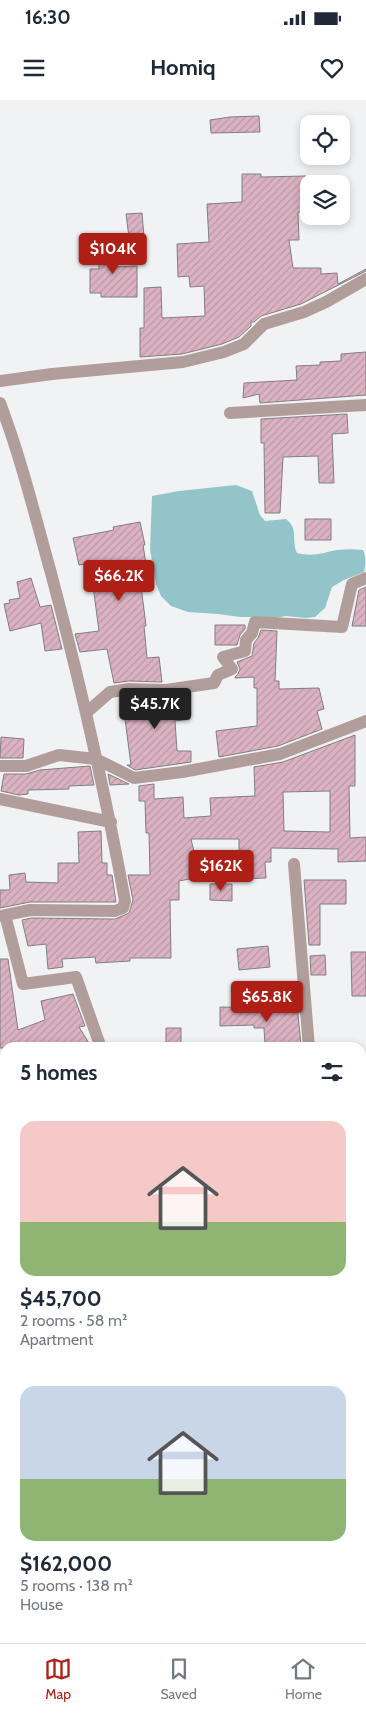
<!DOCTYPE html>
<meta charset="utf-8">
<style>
:root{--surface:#fff;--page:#f6f6f7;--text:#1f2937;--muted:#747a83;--line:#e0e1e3;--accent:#af1f15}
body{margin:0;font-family:Cabin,sans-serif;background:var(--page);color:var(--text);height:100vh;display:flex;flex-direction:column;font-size:19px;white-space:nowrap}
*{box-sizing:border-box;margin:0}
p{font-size:16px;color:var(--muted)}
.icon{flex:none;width:28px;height:28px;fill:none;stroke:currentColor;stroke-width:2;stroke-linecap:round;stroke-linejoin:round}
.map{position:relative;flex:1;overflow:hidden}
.drawer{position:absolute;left:0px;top:942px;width:366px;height:601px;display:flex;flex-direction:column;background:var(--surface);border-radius:15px 15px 0 0;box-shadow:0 2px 8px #0003}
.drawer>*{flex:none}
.fabs{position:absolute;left:300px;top:15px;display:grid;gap:10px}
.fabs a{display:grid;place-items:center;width:50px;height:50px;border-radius:10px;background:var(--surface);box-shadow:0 2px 8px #0003;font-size:25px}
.price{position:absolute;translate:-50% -42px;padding:0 11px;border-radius:5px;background:var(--accent);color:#fff;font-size:16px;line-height:32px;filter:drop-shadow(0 1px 2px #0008)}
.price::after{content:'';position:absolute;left:50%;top:30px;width:15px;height:11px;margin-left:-8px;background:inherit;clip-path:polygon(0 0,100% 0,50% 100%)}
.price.active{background:#222;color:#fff}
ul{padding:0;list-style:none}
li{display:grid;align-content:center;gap:10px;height:265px;padding:0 20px}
li span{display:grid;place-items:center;height:155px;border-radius:15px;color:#555}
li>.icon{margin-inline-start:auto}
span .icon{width:90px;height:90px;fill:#fffc;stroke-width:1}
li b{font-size:21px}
h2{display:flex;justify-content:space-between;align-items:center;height:60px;padding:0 20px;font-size:21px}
.status{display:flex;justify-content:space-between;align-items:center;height:35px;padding:0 25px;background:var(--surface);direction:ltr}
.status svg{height:14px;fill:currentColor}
header{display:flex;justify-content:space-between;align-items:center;height:65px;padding:0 20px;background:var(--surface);font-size:22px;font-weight:700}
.tabs{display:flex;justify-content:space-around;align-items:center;height:70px;border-top:1px solid var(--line);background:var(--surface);font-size:14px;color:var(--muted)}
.tabs a{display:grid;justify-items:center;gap:2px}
.tabs .active{color:var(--accent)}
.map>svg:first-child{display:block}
.water{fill:#93c4c9}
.building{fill:url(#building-hatch);stroke:#817f80;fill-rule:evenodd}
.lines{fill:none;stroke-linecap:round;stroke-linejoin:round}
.minor{stroke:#b19e9b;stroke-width:12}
</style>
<div class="status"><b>16:30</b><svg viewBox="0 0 49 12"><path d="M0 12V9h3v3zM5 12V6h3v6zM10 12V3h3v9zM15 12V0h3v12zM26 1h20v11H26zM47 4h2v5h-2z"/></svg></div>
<header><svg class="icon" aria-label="menu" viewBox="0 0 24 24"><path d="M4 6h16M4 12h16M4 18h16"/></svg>Homiq<svg class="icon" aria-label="heart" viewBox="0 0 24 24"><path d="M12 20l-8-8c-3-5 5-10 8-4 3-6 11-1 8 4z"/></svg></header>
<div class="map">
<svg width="366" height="1543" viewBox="0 0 366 1543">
<defs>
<pattern id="building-hatch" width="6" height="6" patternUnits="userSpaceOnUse" patternTransform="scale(1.25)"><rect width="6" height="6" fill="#dbb2c1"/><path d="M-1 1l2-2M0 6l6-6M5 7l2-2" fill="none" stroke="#bc99a6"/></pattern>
</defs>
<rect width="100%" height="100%" fill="#f1f2f4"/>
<path class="water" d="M236,385l16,6 8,24 5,6 21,-2c13,10 5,20 11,34 15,4 25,0 40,-3 9,-1 17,-1 26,0 3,6 3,15 1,22l-20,8 -12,7 -7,21 -10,9 -9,1 -20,-2 -16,3 -12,-2h-18l-22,-3 -30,-2 -17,-6 -10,-10 -5,-12 -6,-35 2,-53 27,-5z
M365,1218l1,1v76l-5,-1v-73z
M361,1501l5,12v30h-97l-3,-4h95z"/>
<path class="building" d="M259,16l1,16 -49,1 -1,-13 20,-3z
M242,74h19v3l45,-1 1,35 -9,1 1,28h-10l4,28h28v6l16,-1 1,11 28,-15v2l-65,33 -40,12 -7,6h-3v4l-12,11 -17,7 -40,10 -42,3v-29h4v-40l17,-1 1,31 43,-2 -1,-30 -14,1 -1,-11 -11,1 -1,-33 32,-2 -2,-38 35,-2z
M142,113l2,24h-15l-3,-23z
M99,141h15v26l23,-1v31h-36v-4h-11v-24h9z
M366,252v43l-106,8 -1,-9 -16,4 1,-15 53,-3 -1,-14 24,-1v-3l21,-1v-7z
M347,314l1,19 -16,1 2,49h-15l-1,-27 -35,1 -3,56h-15l-1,-70h-3v-24z
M305,419h26v21h-26z
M140,422l5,23h-2l5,31 -8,2 6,48h-2l3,32 12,-1 3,25 -33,-1 -15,2 -7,-34 -27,3 -5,-18 24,-3 -9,-68 -11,2 -6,-27 41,-8 -1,-3z
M31,478l9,29 11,-2 11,44 -17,2 -4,-28 -31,8 -6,-27 6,-1 -1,-3 11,-2 -3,-16z
M366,487v39h-14l7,-36z
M215,525h30v4l-5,6 -3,10h-22z
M261,530l16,1 -2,50h4v8l40,-1 5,21 -7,2 5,18 -44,17 -59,11 -3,-26 41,-5v-38h-3v-11l-19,1v-1l3,-3 2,-5 -3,-7 15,-6 2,-13 4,-5z
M189,595l1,24 -15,2 2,30h14v11l-56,8 -8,-5h4l-6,-46 -5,-20 10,-2 36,1z
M355,635v51h-6l1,52 16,-1v24l-28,1v-13l-67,-1v14h-6l1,16 -27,1v-40h-48l9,38 -21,4v19h-9l1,58h-41v3l-34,2 -1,-6 -33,2 1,8 -15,2 -2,-25 -18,2 -6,-26 9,-2 84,1 14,-6 4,-13 -5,-25h22l-1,-42h-3l-1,-32h-6v-15l15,-2v15l29,-2 1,21 27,-2 -1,-18 45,-2 -1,-29 29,-5zM330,691v41l-46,-1 -1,-39z
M1,637l23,2 -1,19h-23z
M90,666l4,19 -25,1v3l-41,1v4l-9,1 -18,-4 3,-17h22l14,-4z
M108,674l21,10 -19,1z
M101,731l1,32h5v12h5l4,27h-86l-30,6v-18h10l-1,-15 16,-2 1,9 32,1v-20h21l-1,-31z
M304,780h42v24h-26v41h-11z
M210,784h22v17l-22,-1z
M268,846l2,21 -31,3 -2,-21z
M351,852h15v44h-14z
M325,855l1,20h-15l-1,-19z
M0,859h8l10,71 27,-10 -4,-19 32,-7 12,32 -6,1 13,21h-92z
M288,905h9l4,40 -36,1 -1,-18h-10v-3l-34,1v-19l68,1z
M166,928h15v20h-15z"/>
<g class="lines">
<path class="minor" d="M0,281l52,-7 131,-12 41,-10 20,-8 20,-20 40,-12 22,-10 40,-23
M0,303c21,55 35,113 51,170 29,109 54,218 74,328l-2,7 -8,3 -85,-1 -30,6
M230,313l136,-8
M86,613l24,-21 19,-3 37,1 48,-7 4,-8 14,-6 -9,-12 22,-6 1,-11 6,-7 3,-11 87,5 10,-43 14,-6
M0,666h26l33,-11 37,4 38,19 48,-6 98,-18 86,-33
M0,699l111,23
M294,764l15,184
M5,815l18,69 53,-7 25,71
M361,1004h5
M0,1042l5,-2
M0,1295l5,22
M87,1539l2,4
M193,1539v4"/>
</g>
</svg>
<div class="fabs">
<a><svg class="icon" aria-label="locate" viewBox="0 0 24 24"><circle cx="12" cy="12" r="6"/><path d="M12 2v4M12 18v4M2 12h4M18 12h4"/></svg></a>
<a><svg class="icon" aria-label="layers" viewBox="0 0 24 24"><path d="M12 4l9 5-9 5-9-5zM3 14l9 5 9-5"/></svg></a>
</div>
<b class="price" style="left:113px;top:175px">$104K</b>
<b class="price" style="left:119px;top:502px">$66.2K</b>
<b class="price active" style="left:155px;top:630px">$45.7K</b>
<b class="price" style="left:221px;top:792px">$162K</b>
<b class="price" style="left:267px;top:923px">$65.8K</b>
<section class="drawer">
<h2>5 homes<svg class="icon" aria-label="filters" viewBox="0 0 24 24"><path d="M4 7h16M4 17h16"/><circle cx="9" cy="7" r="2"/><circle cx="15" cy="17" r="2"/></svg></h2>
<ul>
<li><span style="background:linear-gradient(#f6c9c9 65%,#8fb573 0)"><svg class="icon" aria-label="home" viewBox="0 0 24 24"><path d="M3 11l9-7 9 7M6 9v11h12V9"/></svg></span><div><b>$45,700</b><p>2 rooms · 58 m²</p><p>Apartment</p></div></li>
<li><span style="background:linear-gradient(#c9d6e8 60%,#8fb573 0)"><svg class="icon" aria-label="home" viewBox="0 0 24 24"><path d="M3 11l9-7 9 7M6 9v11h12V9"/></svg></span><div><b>$162,000</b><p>5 rooms · 138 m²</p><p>House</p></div></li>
</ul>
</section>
</div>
<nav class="tabs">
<a class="active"><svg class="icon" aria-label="map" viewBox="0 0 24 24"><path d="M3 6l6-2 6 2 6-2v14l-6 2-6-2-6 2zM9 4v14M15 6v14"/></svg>Map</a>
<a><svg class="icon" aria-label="saved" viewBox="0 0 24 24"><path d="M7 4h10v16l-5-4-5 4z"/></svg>Saved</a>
<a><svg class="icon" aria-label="home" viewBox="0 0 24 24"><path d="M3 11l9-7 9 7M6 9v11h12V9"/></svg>Home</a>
</nav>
